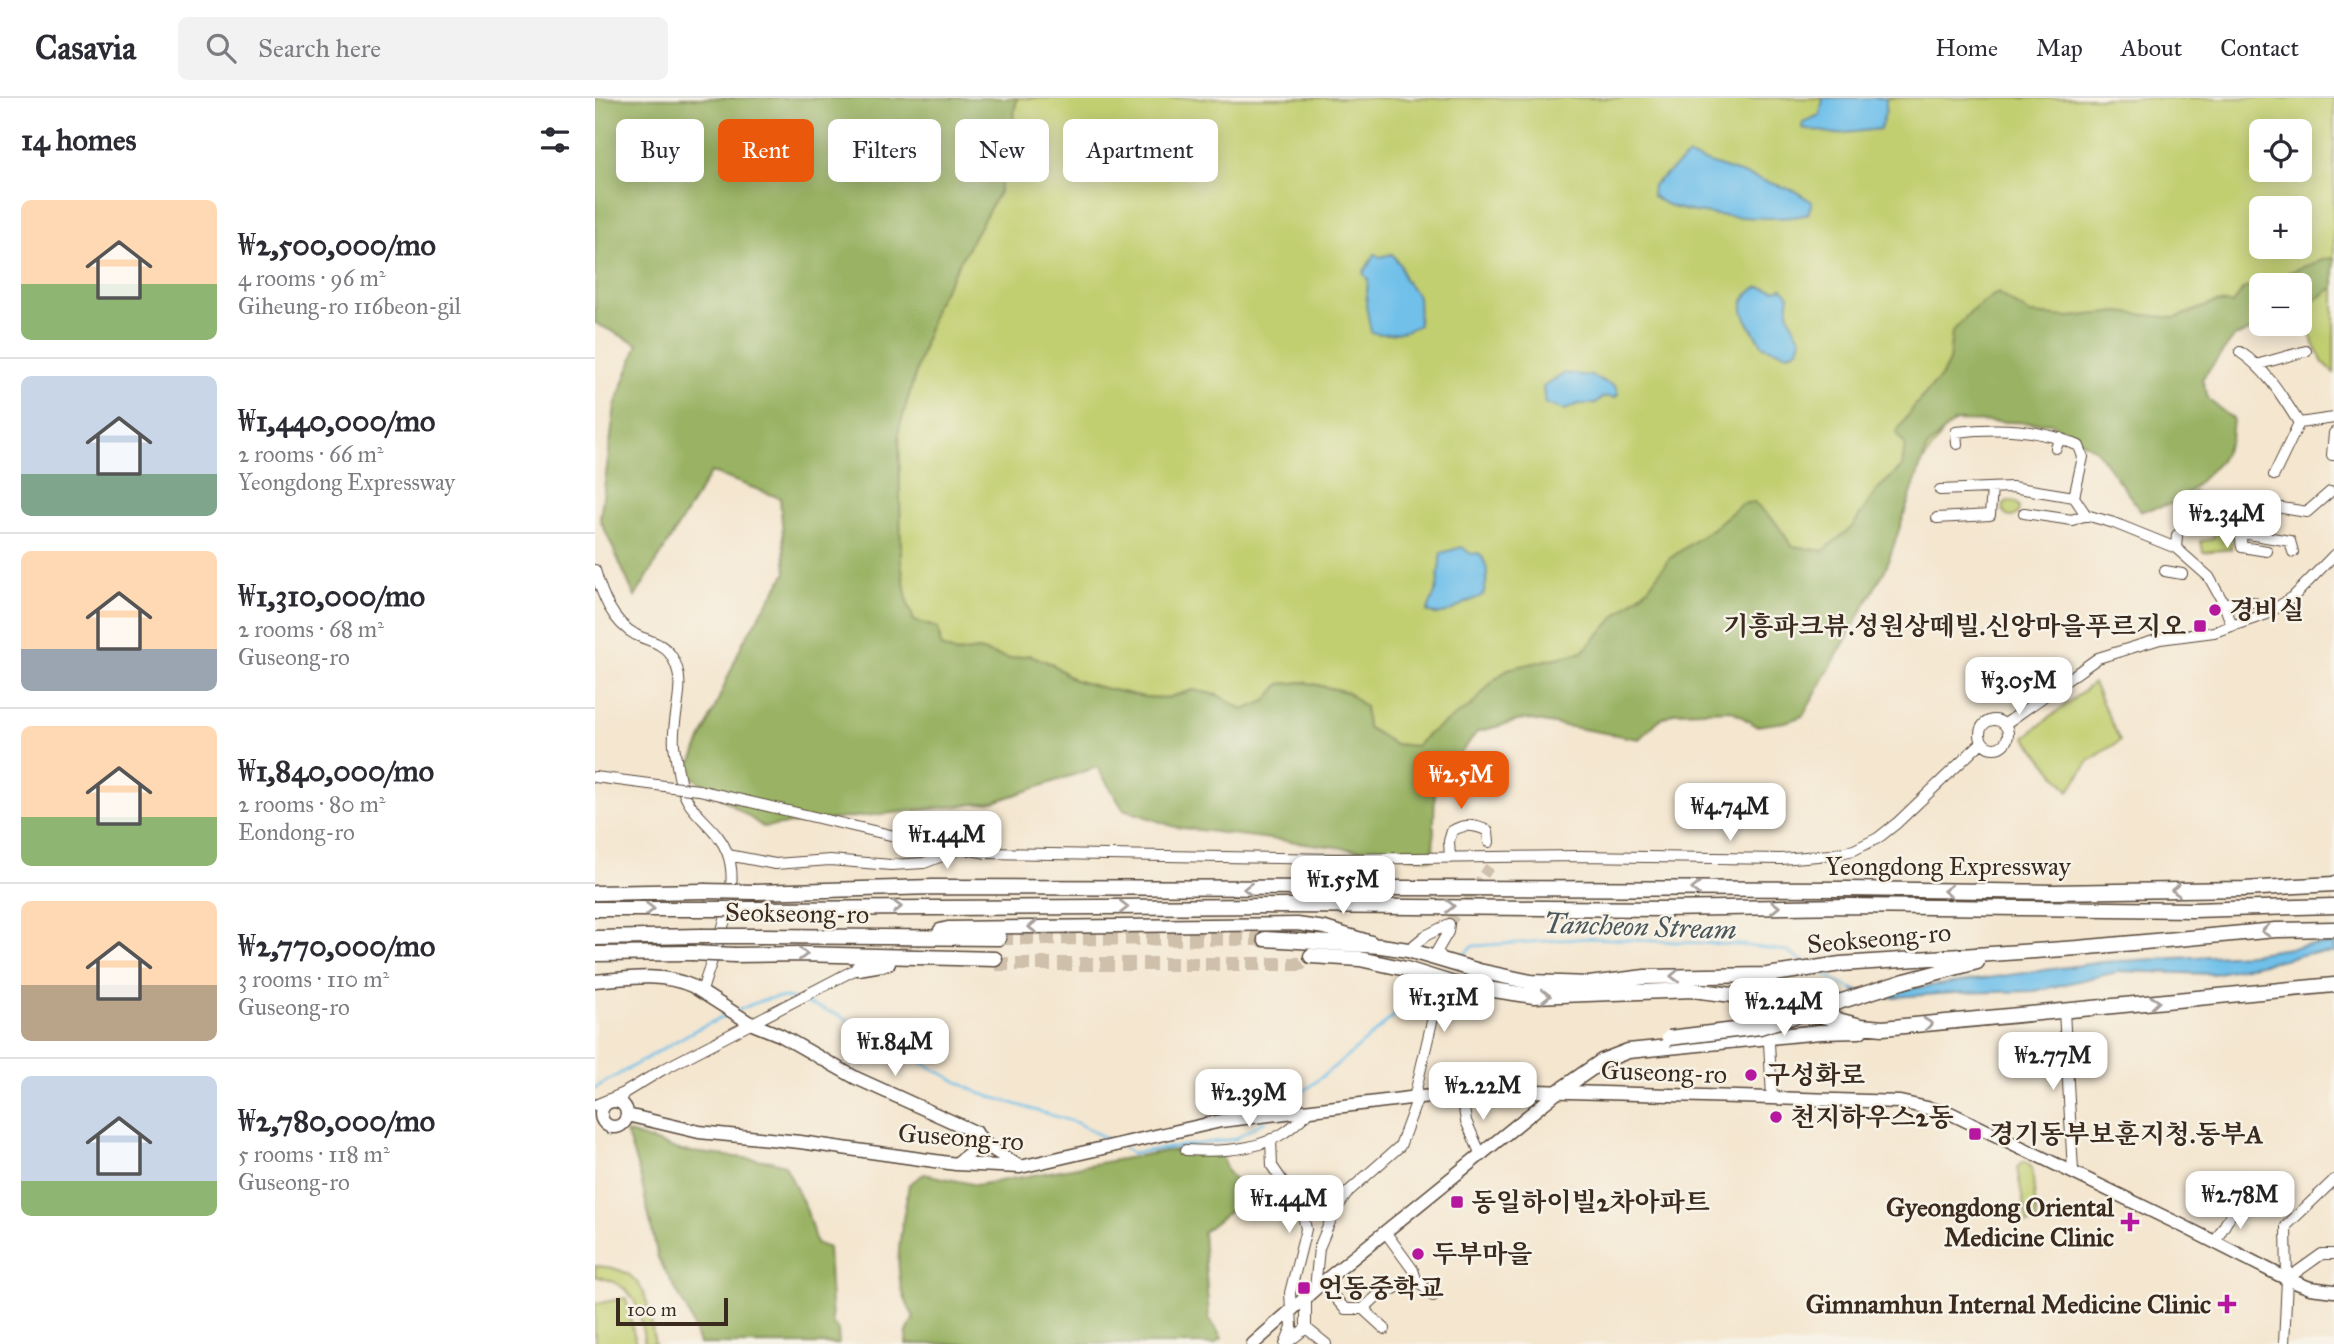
<!DOCTYPE html>
<meta charset="utf-8">
<style>
:root{--surface:#fff;--page:#f2f2f3;--text:#2b2b33;--muted:#7c7c81;--line:#e1e1e2;--accent:#ea580c}
body{margin:0;font-family:"IM FELL Great Primer","Noto Serif KR",serif;background:var(--page);color:var(--text);height:100vh;display:flex;flex-direction:column;font-size:26px;white-space:nowrap}
*{box-sizing:border-box;margin:0}
p{font-size:23px;color:var(--muted)}
.icon{flex:none;width:38px;height:38px;fill:none;stroke:currentColor;stroke-width:2;stroke-linecap:round;stroke-linejoin:round}
.map{position:relative;flex:1;overflow:hidden}
.panel{display:flex;flex-direction:column;background:var(--surface);width:595px}
.panel>*{flex:none}
.hud{position:absolute;left:21px;top:21px;width:665px;height:63px;display:flex;gap:14px}
.fabs{position:absolute;left:1654px;top:21px;display:grid;gap:14px}
.fabs a{display:grid;place-items:center;width:63px;height:63px;border-radius:10px;background:var(--surface);box-shadow:0 4px 18px #0003;font-size:35px}
.scale{position:absolute;left:21px;bottom:18px;width:112px;box-sizing:border-box;padding-left:7px;border:4px solid #3b2a1e;border-top:0;font-size:19px;line-height:24px;white-space:nowrap;color:#3b2a1e;-webkit-text-stroke:5px #f7f3e8;paint-order:stroke}
.price{position:absolute;translate:-50% -60px;padding:0 16px;border-radius:14px;background:#fff;color:#222;font-size:23px;line-height:46px;filter:drop-shadow(0 2px 4px #0008)}
.price::after{content:'';position:absolute;left:50%;top:42px;width:21px;height:16px;margin-left:-10px;background:inherit;clip-path:polygon(0 0,100% 0,50% 100%)}
.price.current{background:var(--accent);color:#fff}
ul{padding:0;list-style:none}
li{display:flex;align-items:center;gap:21px;height:175px;padding:0 21px}
li+li{border-top:2px solid var(--line)}
li span{display:grid;place-items:center;flex:none;width:196px;height:140px;border-radius:10px;color:#555}
li>.icon{margin-inline-start:auto}
span .icon{width:84px;height:84px;fill:#fffc;stroke-width:1}
li b{font-size:30px}
h2{display:flex;justify-content:space-between;align-items:center;height:84px;padding:0 21px;font-size:30px}
.chip{padding:0 24px;border-radius:10px;background:var(--surface);box-shadow:0 4px 18px #0003;font-size:24px;line-height:63px}
.chip.current{background:var(--accent);color:#fff}
header{display:flex;align-items:center;gap:42px;box-sizing:border-box;height:98px;padding:0 35px;background:var(--surface);border-bottom:2px solid var(--line)}
header strong{font-size:33px}
nav{display:flex;gap:38px;margin-inline-start:auto;font-size:24px}
.search{width:490px;height:63px;background:var(--page);display:flex;align-items:center;gap:18px;box-sizing:border-box;padding:0 24px;border-radius:10px;color:var(--muted);font-size:26px}
main{display:flex;flex:1;min-height:0}
.map>svg:first-child{display:block}
.green{fill:#c2cf71;stroke:#7e7c48;stroke-width:2;fill-rule:evenodd}
.forest{fill:#99b263;stroke:#6a6e40;stroke-width:2}
.water{fill:#6fc0ea;stroke:#557584;stroke-width:2}
.lines{fill:none;stroke-linecap:round;stroke-linejoin:round}
.stream{stroke:#6fc0ea;stroke-width:2.5}
.minor-tunnel{stroke:#cfc0ac;stroke-width:10;stroke-dasharray:10 5;stroke-linecap:butt}
.major-tunnel{stroke:#cfc0ac;stroke-width:12;stroke-dasharray:12 6;stroke-linecap:butt}
.highway-tunnel{stroke:#cfc0ac;stroke-width:14;stroke-dasharray:14 7;stroke-linecap:butt}
.minor-casing{stroke:#574639;stroke-width:12}
.major-casing{stroke:#574639;stroke-width:15}
.highway-casing{stroke:#574639;stroke-width:17}
.minor{stroke:#fff;stroke-width:10}
.major{stroke:#fff;stroke-width:12}
.highway{stroke:#fff;stroke-width:14}
.minor-bridge-casing{stroke:#574639;stroke-width:12;stroke-linecap:butt}
.highway-bridge-casing{stroke:#574639;stroke-width:17;stroke-linecap:butt}
.minor-bridge{stroke:#fff;stroke-width:10}
.highway-bridge{stroke:#fff;stroke-width:14}
.oneway{stroke:#a79f9a}
.poi-dot{fill:#b5179e;stroke:#f7f3e8;stroke-width:2.5}
.labels{text-anchor:middle;stroke-width:5;stroke-linejoin:round;paint-order:stroke}
.poi-label{font-size:26px;font-weight:bold;fill:#3b2a1e;stroke:#f7f3e8;text-anchor:start}
.street-label{font-size:26px;fill:#3b2a1e;stroke:#f7f3e8}
.water-label{font-size:28px;font-style:italic;fill:#4b575b;stroke:#f7f3e8}
</style>
<header>
<strong>Casavia</strong>
<div class="search"><svg class="icon" aria-label="search" viewBox="0 0 24 24"><circle cx="10" cy="10" r="6"/><path d="M15 15l6 6"/></svg>Search here</div>
<nav><a>Home</a><a>Map</a><a>About</a><a>Contact</a></nav>
</header>
<main>
<section class="panel">
<h2>14 homes<svg class="icon" aria-label="filters" viewBox="0 0 24 24"><path d="M4 7h16M4 17h16"/><circle cx="9" cy="7" r="2"/><circle cx="15" cy="17" r="2"/></svg></h2>
<ul>
<li><span style="background:linear-gradient(#ffd9b3 60%,#8fb573 0)"><svg class="icon" aria-label="home" viewBox="0 0 24 24"><path d="M3 11l9-7 9 7M6 9v11h12V9"/></svg></span><div><b>₩2,500,000/mo</b><p>4 rooms · 96 m²</p><p>Giheung-ro 116beon-gil</p></div></li>
<li><span style="background:linear-gradient(#c9d6e8 70%,#7fa58c 0)"><svg class="icon" aria-label="home" viewBox="0 0 24 24"><path d="M3 11l9-7 9 7M6 9v11h12V9"/></svg></span><div><b>₩1,440,000/mo</b><p>2 rooms · 66 m²</p><p>Yeongdong Expressway</p></div></li>
<li><span style="background:linear-gradient(#ffd9b3 70%,#9aa5b1 0)"><svg class="icon" aria-label="home" viewBox="0 0 24 24"><path d="M3 11l9-7 9 7M6 9v11h12V9"/></svg></span><div><b>₩1,310,000/mo</b><p>2 rooms · 68 m²</p><p>Guseong-ro</p></div></li>
<li><span style="background:linear-gradient(#ffd9b3 65%,#8fb573 0)"><svg class="icon" aria-label="home" viewBox="0 0 24 24"><path d="M3 11l9-7 9 7M6 9v11h12V9"/></svg></span><div><b>₩1,840,000/mo</b><p>2 rooms · 80 m²</p><p>Eondong-ro</p></div></li>
<li><span style="background:linear-gradient(#ffd9b3 60%,#b9a48a 0)"><svg class="icon" aria-label="home" viewBox="0 0 24 24"><path d="M3 11l9-7 9 7M6 9v11h12V9"/></svg></span><div><b>₩2,770,000/mo</b><p>3 rooms · 110 m²</p><p>Guseong-ro</p></div></li>
<li><span style="background:linear-gradient(#c9d6e8 75%,#8fb573 0)"><svg class="icon" aria-label="home" viewBox="0 0 24 24"><path d="M3 11l9-7 9 7M6 9v11h12V9"/></svg></span><div><b>₩2,780,000/mo</b><p>5 rooms · 118 m²</p><p>Guseong-ro</p></div></li>
</ul>
</section>
<div class="map">
<svg width="1739" height="1246" viewBox="0 0 1739 1246">
<rect width="100%" height="100%" fill="#f7f3e8"/>
<filter id="ink" filterUnits="userSpaceOnUse"><feTurbulence type="fractalNoise" baseFrequency=".0143" numOctaves="2"/><feDisplacementMap in="SourceGraphic" scale="14" xChannelSelector="R" yChannelSelector="G"/><feConvolveMatrix kernelMatrix="1 2 1 2 8 2 1 2 1" color-interpolation-filters="sRGB"/></filter>
<filter id="wash" filterUnits="userSpaceOnUse"><feTurbulence type="fractalNoise" baseFrequency=".00686" numOctaves="4" result="noise"/><feDisplacementMap in="SourceGraphic" scale="28" xChannelSelector="R" yChannelSelector="G"/><feGaussianBlur stdDeviation="1.57" result="paint"/><feColorMatrix in="noise" values="0 0 0 0 0 0 0 0 0 0 0 0 0 0 0 0 0 1.4 0 .05"/><feComposite in="paint" operator="in"/></filter>
<g filter="url(#wash)">
<rect width="100%" height="100%" fill="#f4e6cf"/>
<path class="green" d="M422,0h1317v174l-73,13v15l-89,34 -154,-12 -150,221 -327,151 -113,40 -12,12 -22,-2 -27,-17 -2,-20 -18,-15 -43,-10 -24,2 -14,17 -22,9 -27,-15 -24,-5 -26,8 -23,-1 -45,-10 -25,-7 -22,-16 -23,-9 -19,4 -32,-9 -21,3 -16,-6 -3,-19 -24,-7 -7,-20 -6,-39 -2,-133 37,-125 63,-113zM1666,33h38v39h-38zM1666,110h38v39h-38z
M1739,189v86l-11,-10 -24,-52z
M1599,394l13,4 -3,21 -8,-1v-8l-9,-2 2,-10z
M1408 411a8 8 0 1 1 16 0a8 8 0 1 1-16 0Z
M1620,431l18,2 -2,18 -28,3 -2,-11 12,-2z
M1498,585l27,58 -31,20 -20,30 -44,-54z
M1427,1064l5,1 5,5 5,54 -10,2 -10,-56z
M0,1168c53,1 52,36 60,78h-10c-7,-38 -7,-58 -50,-68z
M31,1200l10,46h-41v-40z"/>
<path class="forest" d="M0,0h422l-18,94 -63,112 -37,125 2,133 6,39 7,20 24,7 3,19 16,6 21,-3 32,9 19,-4 23,9 22,16 25,7 45,10 23,1 26,-8 24,5 27,15 22,-9 14,-17 24,-2 43,10 18,15 2,20 27,17 22,2 12,-12 44,-29 20,-23 16,-13 74,-17 36,-38 30,-26 21,-29 44,-31 29,-24 12,-2 22,21 16,23 31,5 29,-24 25,-37 25,-23 3,-22 -9,-12 20,-29 24,-26 9,-17 3,-29 23,-24 22,-15 33,21 40,3 48,-5 57,6 42,-16 16,2 10,-15 82,-30 9,-1v29l-34,24 -1,-26h-38v39h6l-33,13 -32,42 7,21 24,19 -2,20 -11,22 -41,41 -38,9 -45,-61 -46,-27 -95,-2 -28,26 -41,121 -83,148 -18,6 -29,4 -25,-16 -56,2 -16,8 -20,19 -114,-20 -48,13 -42,54 -2,73 -258,-32 -52,-18 -26,-42 -103,35 -231,25 -76,-54 56,-131 43,-69 -6,-75 -69,-26 -76,125 -35,-78 15,-113 23,-62 -43,-21z
M31,1034l56,19 89,10 14,4 22,46 9,32 12,5 4,74 6,8 1,14h-140l-11,-32 -30,-54 -18,-83z
M591,1052l35,3 6,18 21,26 -45,35 6,86 13,20 -7,6h-309l1,-12 7,-15c-27,-43 -12,-86 -5,-133l15,-10 53,11 189,-34z"/>
<path class="water" d="M1228,0h63v12l-6,19 -45,5 -33,-6 1,-6 17,-7z
M1093,58l107,35 17,11 -4,12c-26,9 -105,1 -132,-6 -10,-3 -17,-7 -24,-13l1,-10z
M780,156l5,3 12,-3 8,11 4,14 14,17 1,29c-12,7 -34,12 -48,7l-5,-26 2,-26 -5,-7z
M1164,189l16,3 8,-2 6,8c-4,17 3,28 12,43l-3,10 -10,5 -25,-8c-13,-21 -36,-45 -4,-59z
M970,275l26,3 24,10 3,8 -3,4c-9,-3 -14,-1 -19,6h-18l-13,6 -20,-6 -2,-17z
M867,449l9,7 8,-1c11,13 9,26 4,42 -7,4 -15,6 -22,10 -12,8 -20,12 -34,7l10,-24 4,-35z
M1739,846v9h-23l-98,21 -92,-3 -86,20 -81,2 -91,6 -12,-10 21,5 231,-32 147,-8 59,-9z"/>
<g class="lines">
<path class="stream" d="M864,861l14,-13 116,-8 46,2 106,5 45,6 21,13
M1227,875l31,17
M204,903l40,14 59,35 81,43 98,30 34,18
M144,912c16,-7 36,-17 54,-11
M0,990l102,-59 33,-15
M688,1010l72,-58 78,-69
M528,1050l9,5 103,-14 31,-19"/>
</g>
</g>
<g filter="url(#ink)">
<g class="lines">
<path class="minor-tunnel" d="M854,826l42,-59 -2,-23"/>
<path class="major-tunnel" d="M288,858l41,-18"/>
<path class="highway-tunnel" d="M404,840l266,1
M400,866h305l11,-8"/>
<defs>
<path id="minor" d="M1645,254c27,18 42,44 59,71
M1661,267l50,-14
M1739,335l-2,22h2
M1362,346l-1,-12c41,-5 86,-3 123,14l4,11 -9,40
M1461,350l4,-10
M1679,377l25,-52 35,-5
M1345,392l72,-3 62,10 12,18
M1648,404c4,16 -5,30 -1,45l25,4
M1687,410l25,4 23,-20
M1429,415l48,7 14,-5 28,8 62,25 33,29 15,27 8,22
M1342,420l53,-3 2,-27
M1647,435l48,8 3,11
M1581,450l1,-13
M0,472c7,25 17,52 41,65 13,6 28,8 36,22 17,27 -1,59 2,88 3,20 5,45 17,61 12,16 28,26 36,46 16,39 -14,100 -25,139
M1570,473l17,3
M1629,505l29,-1
M1385 636a14 14 0 1 1 28 0a14 14 0 1 1-28 0Z
M1410,626l93,-66 62,-19 54,-7 53,-18 26,-17 41,-42
M0,679l77,10
M104,692l200,47 88,16 348,6 246,-3 200,3 49,-4 24,-5 24,-12 19,-15 85,-81
M133,757l47,9 55,-4 61,5 33,-2 36,-14
M855,760l-1,-17 3,-10c13,-8 23,-6 36,0l1,11
M813,852l17,-14 24,-12 -1,8 -11,19 4,5
M1153,899l16,18 5,28 3,54
M1469,913l9,160
M867,998l4,25 15,34
M819,1000l23,-98 27,-3 5,-10
M24,1004l5,-9 38,-23 196,-102
M0,1007l29,-12
M676,1041l1,27 30,44 4,19 -16,64 2,34 -7,17
M591,1052c30,2 69,1 96,-16 10,-6 20,-16 29,-24
M791,1135l27,37 3,9
M1620,1144l22,-38
M1692,1181l35,-25h12
M727,1185l23,26h18l13,-12 40,-18 17,17
M720,1191l4,-41 15,-36 15,-21 51,-45 18,-49
M768,1211l22,20
M711,1230l20,16
M692,1245l19,-15v-31
M1689,1246l3,-65 -1,-53 48,-46"/>
<path id="major" d="M345,832l8,-2 349,-4 28,4 46,14
M0,883c32,-3 66,-9 97,5l58,37 30,12 76,43 119,54 14,15 31,20
M6 1016a13 13 0 1 1 26 0a13 13 0 1 1-26 0Z
M32,1017l72,17 101,10 156,22 64,3 201,-46 197,-24 118,-6 364,11 50,11 235,114 102,52 23,9 24,3
M361,1066l20,-16 3,-9 -3,-7
M658,1246l69,-61 237,-192"/>
<path id="highway" d="M160,794l178,-5 914,2 205,3 192,-3 90,-5
M0,795l109,-2
M0,811h109
M160,811l535,-3 372,3 187,-3 344,4 141,-4
M167,838l237,2
M0,840l106,-2
M670,841l116,7 27,4 71,21 52,11 58,2 56,-7 122,-2 74,-11 46,-3 191,-13 198,-18 58,-1
M0,856l97,-1
M140,857l64,-1 196,5
M716,858l49,3 46,10 48,15 80,12 159,-6 55,7 113,29 22,2 451,-43
M263,870l30,-5
M1310,883l72,-19
M964,993l43,-30 26,-10 192,-19 40,-1"/>
</defs>
<use href="#minor" class="minor-casing"/>
<use href="#major" class="major-casing"/>
<use href="#highway" class="highway-casing"/>
<use href="#minor" class="minor"/>
<use href="#major" class="major"/>
<use href="#highway" class="highway"/>
<defs>
<path id="minor-bridge" d="M77,689l27,3"/>
<path id="highway-bridge" d="M109,793l51,1
M109,811h51
M106,838h61
M97,855l43,2
M1074,940l91,-11 145,-46"/>
</defs>
<use href="#minor-bridge" class="minor-bridge-casing"/>
<use href="#highway-bridge" class="highway-bridge-casing"/>
<use href="#minor-bridge" class="minor-bridge"/>
<use href="#highway-bridge" class="highway-bridge"/>
</g>
<defs><path id="oneway-chevron" d="M-2-3.5L2.5 0L-2 3.5" fill="none" stroke-width="1.6" stroke-linecap="round" stroke-linejoin="round" transform="scale(1.75)"/></defs>
<g class="oneway">
<use href="#oneway-chevron" transform="translate(653 791) rotate(-180)"/>
<use href="#oneway-chevron" transform="translate(1101 791) rotate(-180)"/>
<use href="#oneway-chevron" transform="translate(1581 792) rotate(179)"/>
<use href="#oneway-chevron" transform="translate(1353 793) rotate(-179)"/>
<use href="#oneway-chevron" transform="translate(855 808)"/>
<use href="#oneway-chevron" transform="translate(302 809) rotate(-1)"/>
<use href="#oneway-chevron" transform="translate(529 809)"/>
<use href="#oneway-chevron" transform="translate(1180 809) rotate(-1)"/>
<use href="#oneway-chevron" transform="translate(55 811)"/>
<use href="#oneway-chevron" transform="translate(438 829) rotate(179)"/>
<use href="#oneway-chevron" transform="translate(1671 833) rotate(175)"/>
<use href="#oneway-chevron" transform="translate(208 856) rotate(1)"/>
<use href="#oneway-chevron" transform="translate(1080 878) rotate(178)"/>
<use href="#oneway-chevron" transform="translate(951 898) rotate(-1)"/>
<use href="#oneway-chevron" transform="translate(1560 904) rotate(-5)"/>
<use href="#oneway-chevron" transform="translate(1333 926) rotate(-5)"/>
</g>
</g>
<g class="poi-dot">
<circle cx="1620" cy="512" r="7"/>
<rect x="1598" y="521" width="14" height="14" rx="3.5"/>
<circle cx="1156" cy="977" r="7"/>
<circle cx="1181" cy="1019" r="7"/>
<rect x="1373" y="1029" width="14" height="14" rx="3.5"/>
<rect x="855" y="1097" width="14" height="14" rx="3.5"/>
<path d="M1531.5 1113.5h7v7h7v7h-7v7h-7v-7h-7v-7h7z"/>
<circle cx="823" cy="1156" r="7"/>
<rect x="702" y="1183" width="14" height="14" rx="3.5"/>
<path d="M1628.5 1195.5h7v7h7v7h-7v7h-7v-7h-7v-7h7z"/>
</g>
<g class="labels">
<g class="poi-label">
<text x="1634" y="521">경비실</text>
<text x="1591" y="537" text-anchor="end">기흥파크뷰.성원상떼빌.신앙마을푸르지오</text>
<text x="1170" y="986">구성화로</text>
<text x="1195" y="1028">천지하우스2동</text>
<text x="1394" y="1045">경기동부보훈지청.동부A</text>
<text x="876" y="1113">동일하이빌2차아파트</text>
<text x="1519" y="1118" text-anchor="end">Gyeongdong Oriental<tspan x="1519" dy="30">Medicine Clinic</tspan></text>
<text x="837" y="1165">두부마을</text>
<text x="723" y="1199">언동중학교</text>
<text x="1616" y="1215" text-anchor="end">Gimnamhun Internal Medicine Clinic</text>
</g>
<g class="street-label">
<text x="1353" y="777">Yeongdong Expressway</text>
<text transform="translate(202 815) rotate(1)" y="9">Seokseong-ro</text>
<text transform="translate(1284 840) rotate(-5)" y="9">Seokseong-ro</text>
<text transform="translate(1069 974) rotate(2)" y="9">Guseong-ro</text>
<text transform="translate(366 1039) rotate(4)" y="9">Guseong-ro</text>
</g>
<g class="water-label">
<text transform="translate(1045 828) rotate(2)" y="10">Tancheon Stream</text>
</g>
</g>
</svg>
<div class="fabs">
<a><svg class="icon" aria-label="locate" viewBox="0 0 24 24"><circle cx="12" cy="12" r="6"/><path d="M12 2v4M12 18v4M2 12h4M18 12h4"/></svg></a>
<a>+</a>
<a>−</a>
</div>
<div class="scale">100 m</div>
<b class="price" style="left:1632px;top:452px">₩2.34M</b>
<b class="price" style="left:1424px;top:619px">₩3.05M</b>
<b class="price current" style="left:866px;top:713px">₩2.5M</b>
<b class="price" style="left:1135px;top:745px">₩4.74M</b>
<b class="price" style="left:352px;top:773px">₩1.44M</b>
<b class="price" style="left:748px;top:818px">₩1.55M</b>
<b class="price" style="left:849px;top:936px">₩1.31M</b>
<b class="price" style="left:1189px;top:940px">₩2.24M</b>
<b class="price" style="left:300px;top:980px">₩1.84M</b>
<b class="price" style="left:1458px;top:994px">₩2.77M</b>
<b class="price" style="left:888px;top:1024px">₩2.22M</b>
<b class="price" style="left:654px;top:1031px">₩2.39M</b>
<b class="price" style="left:1645px;top:1133px">₩2.78M</b>
<b class="price" style="left:694px;top:1137px">₩1.44M</b>
<div class="hud">
<a class="chip">Buy</a>
<a class="chip current">Rent</a>
<a class="chip">Filters</a>
<a class="chip">New</a>
<a class="chip">Apartment</a>
</div>
</div>
</main>
